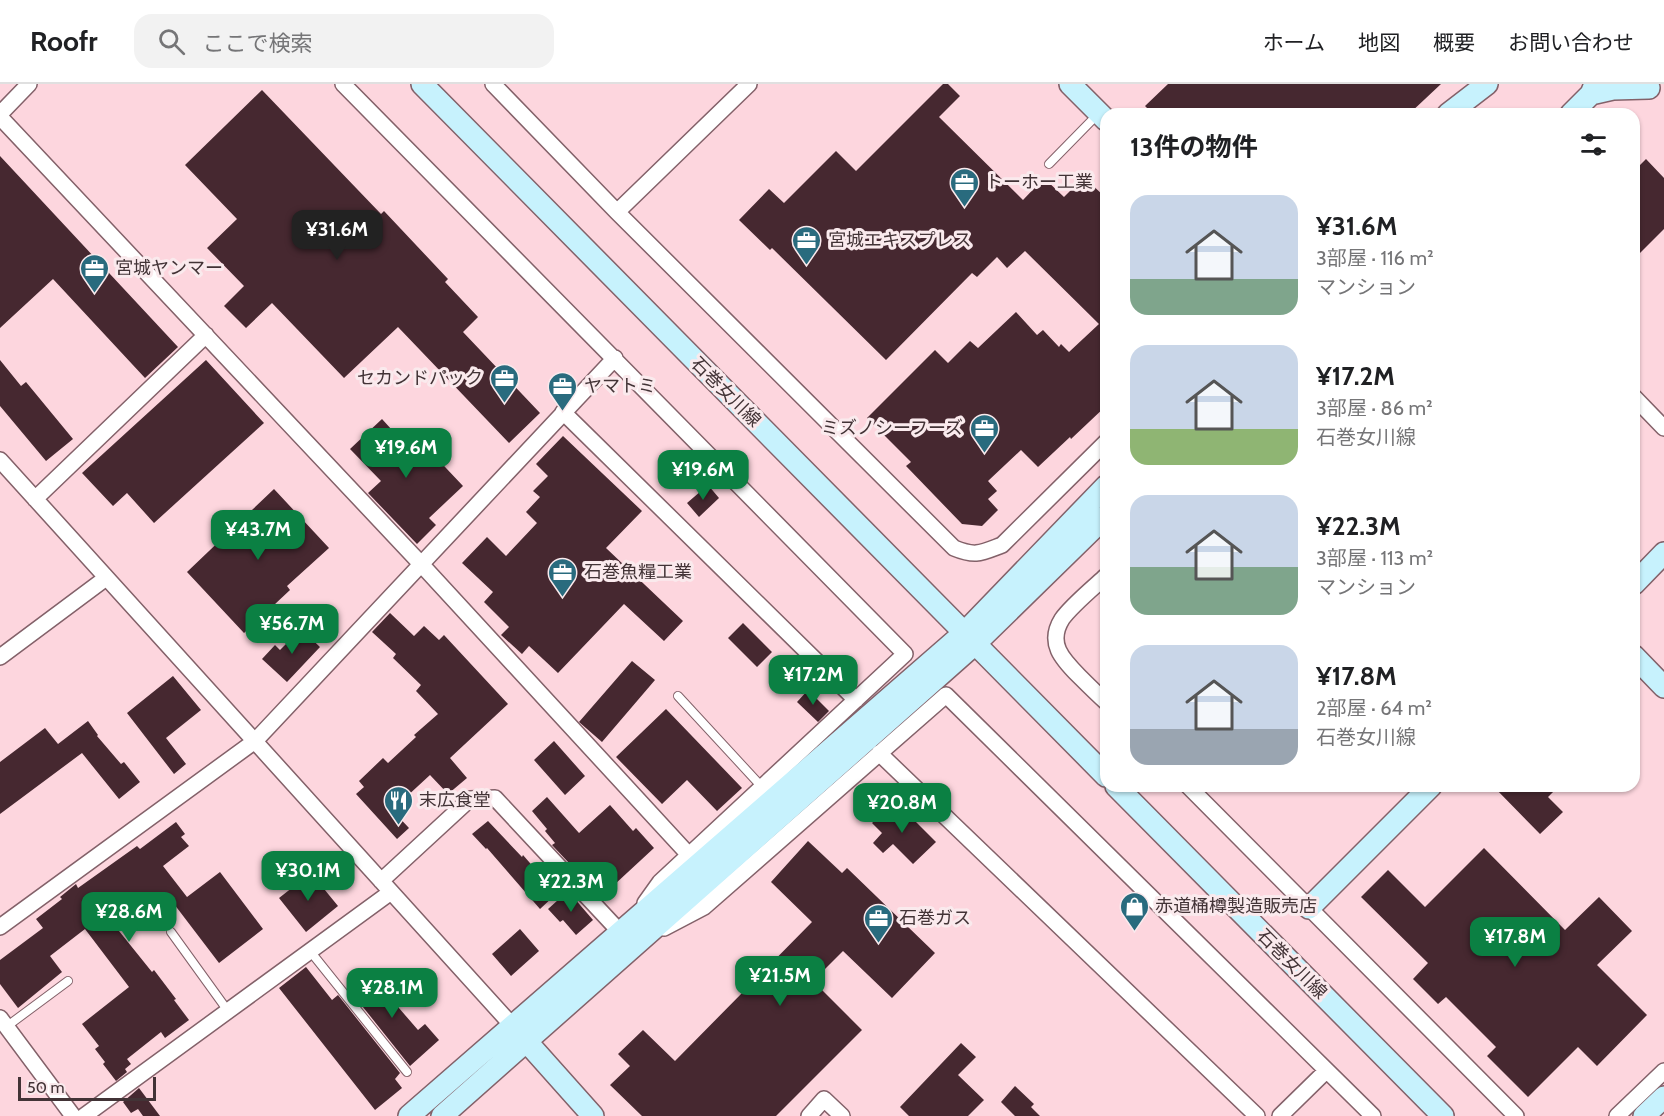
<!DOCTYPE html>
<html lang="ja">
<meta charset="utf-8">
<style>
:root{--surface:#fff;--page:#f2f2f2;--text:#202124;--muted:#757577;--line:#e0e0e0;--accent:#0b8043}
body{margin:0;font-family:Cabin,"Noto Sans JP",sans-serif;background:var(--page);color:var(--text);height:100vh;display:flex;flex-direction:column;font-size:22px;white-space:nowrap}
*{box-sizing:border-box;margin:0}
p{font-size:20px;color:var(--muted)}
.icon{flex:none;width:33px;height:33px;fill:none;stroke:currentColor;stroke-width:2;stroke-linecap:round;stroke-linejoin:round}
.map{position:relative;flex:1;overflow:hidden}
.panel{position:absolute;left:1100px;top:24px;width:540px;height:684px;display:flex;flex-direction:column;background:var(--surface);border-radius:18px;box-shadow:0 2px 4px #0004}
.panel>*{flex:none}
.scale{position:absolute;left:18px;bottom:15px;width:138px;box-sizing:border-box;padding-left:6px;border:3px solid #423336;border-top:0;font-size:16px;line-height:21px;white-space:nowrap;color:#423336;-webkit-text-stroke:4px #faeaed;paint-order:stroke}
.price{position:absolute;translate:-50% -51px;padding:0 14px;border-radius:12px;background:var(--accent);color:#fff;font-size:20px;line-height:39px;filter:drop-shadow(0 2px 3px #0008)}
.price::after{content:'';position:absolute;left:50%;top:36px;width:18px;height:14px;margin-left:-9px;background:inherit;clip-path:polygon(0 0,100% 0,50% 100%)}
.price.selected{background:#222;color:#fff}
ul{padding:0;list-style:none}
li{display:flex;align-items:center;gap:18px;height:150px;padding:0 30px}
li span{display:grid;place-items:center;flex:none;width:168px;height:120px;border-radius:18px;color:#555}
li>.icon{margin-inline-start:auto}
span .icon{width:72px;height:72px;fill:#fffc;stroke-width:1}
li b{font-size:26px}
h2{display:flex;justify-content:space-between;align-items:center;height:72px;padding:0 30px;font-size:26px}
header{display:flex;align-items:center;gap:36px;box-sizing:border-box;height:84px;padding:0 30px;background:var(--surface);border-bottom:2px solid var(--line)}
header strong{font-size:28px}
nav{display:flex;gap:33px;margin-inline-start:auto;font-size:21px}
.search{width:420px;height:54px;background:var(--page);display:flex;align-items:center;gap:15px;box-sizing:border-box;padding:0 21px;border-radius:18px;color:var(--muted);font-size:22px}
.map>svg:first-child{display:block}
.building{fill:#462830}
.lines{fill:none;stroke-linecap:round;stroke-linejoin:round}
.lane-casing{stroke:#836169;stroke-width:10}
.street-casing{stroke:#836169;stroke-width:18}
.secondary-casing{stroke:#836169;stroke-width:24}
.lane{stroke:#fff;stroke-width:8}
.street{stroke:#fff;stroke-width:15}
.secondary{stroke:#c7f2fd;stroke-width:21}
.labels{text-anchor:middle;stroke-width:6;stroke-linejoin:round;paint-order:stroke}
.poi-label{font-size:18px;fill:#423336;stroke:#faeaed;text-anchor:start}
.street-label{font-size:18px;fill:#423336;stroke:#faeaed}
</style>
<header>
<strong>Roofr</strong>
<div class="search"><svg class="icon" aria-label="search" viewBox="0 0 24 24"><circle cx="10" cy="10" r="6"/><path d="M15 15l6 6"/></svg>ここで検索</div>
<nav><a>ホーム</a><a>地図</a><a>概要</a><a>お問い合わせ</a></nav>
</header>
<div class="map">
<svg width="1664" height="1032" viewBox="0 0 1664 1032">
<rect width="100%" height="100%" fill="#fdd6de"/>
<path class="building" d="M943,0h5l12,12 -21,21 84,83 21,-22 20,19 20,-20 22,21v208l-35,33 -1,-2 -32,30 -17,-17 -33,31 9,10 -9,8 10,11 -16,16 -20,-2 -56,-58 5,-4 -44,-44 68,-68 13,13 22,-22 8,7 38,-36 21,23 6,-5 16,17 2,-3 8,8 30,-28 -74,-73 -18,17 -10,-11 -20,20 -5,-4 -86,87 -114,-112 -2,2 -31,-30 30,-31 15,14 52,-52 20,20z
M1168,0h273l-32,30h-256l-8,-8z
M262,6l119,124 3,-3 64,68 -3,3 33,35 -15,15 77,81 -31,30 -111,-116 -54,51 -72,-75 -26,25 -22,-22 20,-20 -37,-38 30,-29 -52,-54z
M0,72l178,191 -33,31 -92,-99 -53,49z
M1646,75l18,19v51l-30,30v-88z
M0,276l21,26 5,-4 47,57 -27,22 -46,-55z
M206,276l58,63 -110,100 -27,-30 -14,13 -31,-33z
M382,335l20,22 10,-9 51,54 -34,32 7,7 -19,19 -49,-51 13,-12 -31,-32z
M563,352l79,75 -36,37 77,73 -19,20 -40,-37 -66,69 -29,-27 -7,8 -21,-19 8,-8 -25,-25 9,-10 -31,-29 25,-26 19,19 31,-33 -11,-11 14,-15 -7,-6 15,-15 -12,-12z
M708,401l11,13 -20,19 -12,-14z
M274,405l55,59 -42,38 3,4 -46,43 -57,-61z
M390,529l24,23 10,-10 15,14 5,-5 64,69 -58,54 17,20 -19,16 -18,-19 -38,35 17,18 -12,11 -41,-45 8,-7 -5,-6 24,-23 5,5 28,-26 -2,-2 24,-21 -22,-23 5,-6 -28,-27 3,-4 -24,-22z
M743,539l29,29 -15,15 -29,-29z
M301,545l19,18 -33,35 -25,-23 13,-14 5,5z
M632,577l23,19 -53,62 -23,-20z
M173,592l28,34 -35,28 20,26 -12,10 -47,-61z
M808,606l21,21 -11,11 -21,-20z
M666,625l76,79 -25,23 -30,-31 -25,24 -46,-47z
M88,637l10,14 -1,1 24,28 3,-2 16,20 -21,17 -37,-46 -82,61v-52l45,-34 13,16z
M554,657l31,35 -20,19 -31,-35z
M1493,702h66l-11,11 15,15 -23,22z
M547,713l32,36 31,-28 23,26 3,-3 18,20 -53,49 -49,-52 3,-2 -10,-12 2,-2 -15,-18z
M895,717l41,41 -23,22 -20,-20 -10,9 -10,-10 9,-10 -10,-10z
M488,737l34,36 1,-2 13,15 -3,3 21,23 -14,13 -53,-61 -1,1 -14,-15z
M176,738l9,12 -4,3 8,9 -26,20 24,31 33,-25 43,57 -44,34 -48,-63 -10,8 -4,-6 -38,29 33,41 2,-2 22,29 -2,1 15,20 -24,18 -4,-6 -34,27 4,5 -6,5 2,3 -11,9 -13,-17 2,-2 -10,-13 4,-3 -17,-22 47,-37 -44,-58 -35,27 12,16 -44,36 -18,-24v-24l43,-32 -7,-9 26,-20 -2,-2 16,-13 2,4 59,-42 3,3z
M808,757l34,32 5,-5 88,85 -43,45 -49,-47 -30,30 49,49 -86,86h-134l-32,-31 20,-19 -12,-12 25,-24 32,31 137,-139 -41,-40z
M1484,764l81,82 34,-33 33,34 -35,34 50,50 -50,51 -19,-19 -50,50 -41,-41 9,-9 -50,-50 -8,7 -25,-25 15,-16 -67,-66 27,-27 37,37z
M311,789l27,33 -32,26 -27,-34z
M568,807l25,29 -17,15 -13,-15 -3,2 -12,-13z
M520,845l19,22 -28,25 -19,-22z
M306,883l26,33 6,-5 62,78 -5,6 7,9 -27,22 -96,-122z
M366,886l52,60 7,-6 14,16 -29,26 -63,-79z
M961,959l15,14 -18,18 26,25 -16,16h-59l-9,-9z
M1015,1002l19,18 -3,3 9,9h-25l-14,-14z
M139,1004l21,28h-17l-5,-7 -7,4 -8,-11z"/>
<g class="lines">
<defs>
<path id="lane" d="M1049,80l49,-50
M678,612l84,91
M171,848l57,79
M310,867l97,121
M6,943l62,-46"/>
<path id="street" d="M343,0l562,570 -245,228 -15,21
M493,0l124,128 337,336c22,9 27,5 48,-3l104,-103
M0,30l29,-30
M0,33l421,447 268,291
M617,128l132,-128
M1634,313l30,31
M563,328l293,288
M0,376l519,573
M35,415l171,-164
M1106,492c-12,11 -35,30 -44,43 -15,24 0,40 17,57 9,9 18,18 27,26
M0,573l106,-79
M879,669l378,363
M1188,702l328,330
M381,797l89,-82 25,-1 125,134
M0,843l255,-186 360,-383
M664,844l40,-21 242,-212 427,421
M0,934l73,98
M84,1032l307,-224
M809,1032l15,-17 18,17
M1280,1032l46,-45
M1617,1032l47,-45"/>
<path id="secondary" d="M422,0l684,692
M1070,0l36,36
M1591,10l22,-5 36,-1
M1448,30l39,-30
M1571,30l20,-20 4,-10
M1634,500l30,-31
M1634,572l30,31
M1116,702l327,330
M1309,824l122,-122
M527,958l66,74
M409,1032l555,-483 142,-147
M442,1032l533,-472 131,-128
M1644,1032l20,-19"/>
</defs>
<use href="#lane" class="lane-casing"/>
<use href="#street" class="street-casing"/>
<use href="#secondary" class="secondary-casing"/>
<use href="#lane" class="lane"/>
<use href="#street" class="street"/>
<use href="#secondary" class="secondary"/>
</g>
<defs>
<symbol id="office-pin" viewBox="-11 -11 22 30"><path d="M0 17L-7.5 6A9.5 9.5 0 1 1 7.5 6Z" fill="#296b7e" stroke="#faeaed"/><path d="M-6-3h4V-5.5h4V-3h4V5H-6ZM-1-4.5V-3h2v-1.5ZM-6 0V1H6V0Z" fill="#fff"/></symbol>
<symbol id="restaurant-pin" viewBox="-11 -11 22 30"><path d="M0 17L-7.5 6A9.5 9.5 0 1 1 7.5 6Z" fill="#296b7e" stroke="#faeaed"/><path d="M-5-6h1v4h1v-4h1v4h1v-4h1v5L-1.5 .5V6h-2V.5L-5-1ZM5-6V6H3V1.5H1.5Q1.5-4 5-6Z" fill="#fff"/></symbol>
<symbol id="shop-pin" viewBox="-11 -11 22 30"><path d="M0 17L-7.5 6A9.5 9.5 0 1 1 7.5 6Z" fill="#296b7e" stroke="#faeaed"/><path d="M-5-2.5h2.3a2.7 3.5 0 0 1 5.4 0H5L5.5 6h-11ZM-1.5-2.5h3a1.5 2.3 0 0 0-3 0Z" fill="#fff"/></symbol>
</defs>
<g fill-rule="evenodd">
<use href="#office-pin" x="948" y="82" width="33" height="45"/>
<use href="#office-pin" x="790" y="140" width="33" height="45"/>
<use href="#office-pin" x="78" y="168" width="33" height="45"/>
<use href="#office-pin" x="488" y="278" width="33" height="45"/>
<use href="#office-pin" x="546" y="286" width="33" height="45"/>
<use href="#office-pin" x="968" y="328" width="33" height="45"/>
<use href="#office-pin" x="546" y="472" width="33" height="45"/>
<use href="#restaurant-pin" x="382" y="700" width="33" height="45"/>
<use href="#shop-pin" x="1118" y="806" width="33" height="45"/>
<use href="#office-pin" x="862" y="818" width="33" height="45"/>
</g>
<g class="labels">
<g class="poi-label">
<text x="985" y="104">トーホー工業</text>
<text x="828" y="162">宮城エキスプレス</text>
<text x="115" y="190">宮城ヤンマー</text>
<text x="483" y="300" text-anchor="end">セカンドパック</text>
<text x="584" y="308">ヤマトミ</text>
<text x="963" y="350" text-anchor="end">ミズノシーフーズ</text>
<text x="584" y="494">石巻魚糧工業</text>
<text x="419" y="722">末広食堂</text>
<text x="1155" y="828">赤道桶樽製造販売店</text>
<text x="899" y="840">石巻ガス</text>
</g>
<g class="street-label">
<text transform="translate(726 308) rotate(45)" y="6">石巻女川線</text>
<text transform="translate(1292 880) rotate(45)" y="6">石巻女川線</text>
</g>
</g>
</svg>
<div class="scale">50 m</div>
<b class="price selected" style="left:337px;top:177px">¥31.6M</b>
<b class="price" style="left:406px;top:395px">¥19.6M</b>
<b class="price" style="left:703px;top:417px">¥19.6M</b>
<b class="price" style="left:258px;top:477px">¥43.7M</b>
<b class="price" style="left:292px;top:571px">¥56.7M</b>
<b class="price" style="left:813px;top:622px">¥17.2M</b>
<b class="price" style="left:902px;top:750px">¥20.8M</b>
<b class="price" style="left:308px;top:818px">¥30.1M</b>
<b class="price" style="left:571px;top:829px">¥22.3M</b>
<b class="price" style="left:129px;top:859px">¥28.6M</b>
<b class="price" style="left:1515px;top:884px">¥17.8M</b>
<b class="price" style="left:780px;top:923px">¥21.5M</b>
<b class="price" style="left:392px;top:935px">¥28.1M</b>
<section class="panel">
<h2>13件の物件<svg class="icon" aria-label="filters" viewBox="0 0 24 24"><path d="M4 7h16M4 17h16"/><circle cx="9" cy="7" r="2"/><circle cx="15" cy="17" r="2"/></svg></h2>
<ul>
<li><span style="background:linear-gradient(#c9d6e8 70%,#7fa58c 0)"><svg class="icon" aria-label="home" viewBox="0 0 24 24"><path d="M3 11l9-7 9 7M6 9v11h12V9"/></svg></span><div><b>¥31.6M</b><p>3部屋 · 116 m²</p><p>マンション</p></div></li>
<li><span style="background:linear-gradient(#c9d6e8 70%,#8fb573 0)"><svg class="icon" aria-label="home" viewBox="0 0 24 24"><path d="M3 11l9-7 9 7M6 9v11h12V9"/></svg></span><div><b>¥17.2M</b><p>3部屋 · 86 m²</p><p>石巻女川線</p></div></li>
<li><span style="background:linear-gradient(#c9d6e8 60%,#7fa58c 0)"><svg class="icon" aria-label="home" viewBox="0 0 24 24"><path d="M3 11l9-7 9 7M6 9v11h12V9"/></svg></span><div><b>¥22.3M</b><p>3部屋 · 113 m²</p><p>マンション</p></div></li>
<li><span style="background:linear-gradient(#c9d6e8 70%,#9aa5b1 0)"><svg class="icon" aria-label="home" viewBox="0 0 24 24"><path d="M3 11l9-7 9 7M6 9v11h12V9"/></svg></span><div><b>¥17.8M</b><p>2部屋 · 64 m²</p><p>石巻女川線</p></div></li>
</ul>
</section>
</div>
